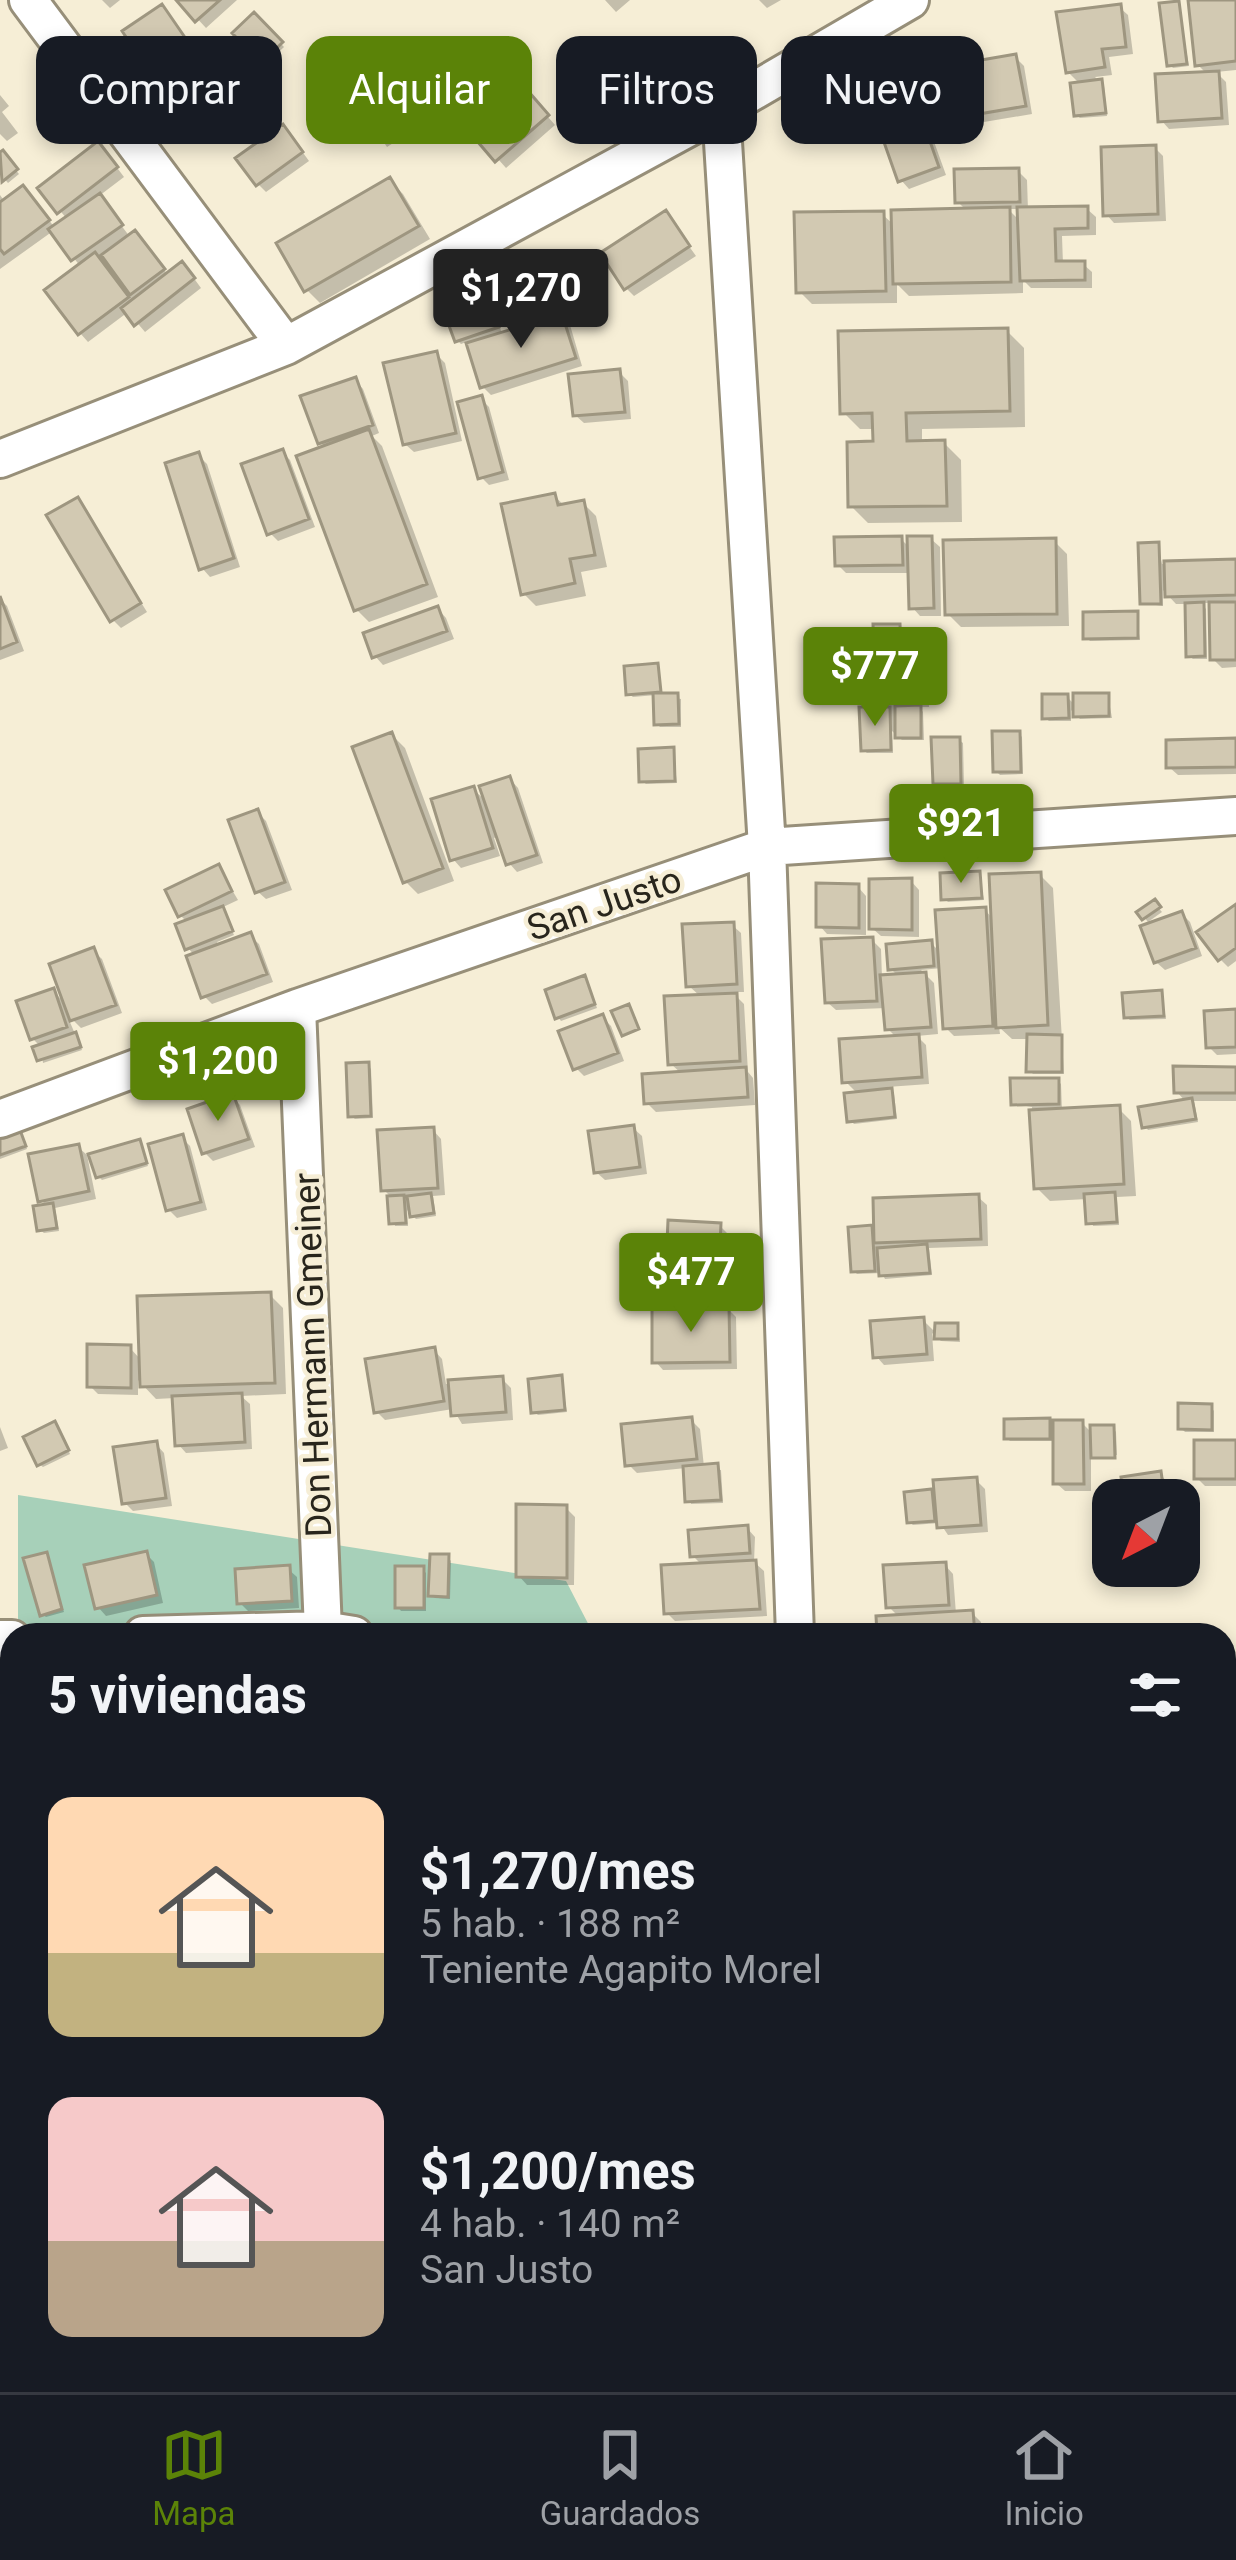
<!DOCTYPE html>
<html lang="es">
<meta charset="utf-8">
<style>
:root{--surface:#171b24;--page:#20242c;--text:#f1f3f6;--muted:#9ea1a6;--line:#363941;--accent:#5b8308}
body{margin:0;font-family:Roboto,sans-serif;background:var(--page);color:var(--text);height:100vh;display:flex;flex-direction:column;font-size:45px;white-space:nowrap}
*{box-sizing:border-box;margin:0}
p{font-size:39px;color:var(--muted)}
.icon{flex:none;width:66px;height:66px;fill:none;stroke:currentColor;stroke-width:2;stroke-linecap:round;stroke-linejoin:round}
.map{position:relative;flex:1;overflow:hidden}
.drawer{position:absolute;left:0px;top:1623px;width:1236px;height:771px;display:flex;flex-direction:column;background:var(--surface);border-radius:36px 36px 0 0;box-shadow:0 6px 18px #0003}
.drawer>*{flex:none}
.banner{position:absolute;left:36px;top:36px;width:1164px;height:108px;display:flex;gap:24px}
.needle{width:78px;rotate:222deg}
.buttons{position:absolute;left:1092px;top:1479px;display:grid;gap:24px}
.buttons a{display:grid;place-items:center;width:108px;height:108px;border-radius:24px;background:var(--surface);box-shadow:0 6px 18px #0003;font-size:60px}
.price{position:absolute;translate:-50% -102px;padding:0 27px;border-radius:12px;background:var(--accent);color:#fff;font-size:39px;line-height:78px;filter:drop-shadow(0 3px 6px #0008)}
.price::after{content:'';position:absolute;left:50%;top:72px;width:36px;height:27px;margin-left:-18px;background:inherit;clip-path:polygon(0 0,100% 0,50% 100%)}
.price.active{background:#222;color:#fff}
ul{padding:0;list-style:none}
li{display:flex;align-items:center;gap:36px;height:300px;padding:0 48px}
li span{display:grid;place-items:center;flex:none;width:336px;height:240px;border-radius:24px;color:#555}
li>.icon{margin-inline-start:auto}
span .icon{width:144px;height:144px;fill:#fffc;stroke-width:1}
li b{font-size:51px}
h2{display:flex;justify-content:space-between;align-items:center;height:144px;padding:0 48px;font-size:51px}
.pill{padding:0 42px;border-radius:24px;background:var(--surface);box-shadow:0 6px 18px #0003;font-size:42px;line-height:108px}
.pill.active{background:var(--accent);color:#fff}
.tabs{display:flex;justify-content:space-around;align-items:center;height:168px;border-top:3px solid var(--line);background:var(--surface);font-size:33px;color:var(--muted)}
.tabs a{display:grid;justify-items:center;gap:6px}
.tabs .active{color:var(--accent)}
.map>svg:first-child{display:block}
.industrial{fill:#ecdef2}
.green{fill:#a7d0b9}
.shadow{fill:#0003;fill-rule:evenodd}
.building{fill:#d2c9b2;stroke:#9e9680;stroke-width:3}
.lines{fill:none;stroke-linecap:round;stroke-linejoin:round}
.street-casing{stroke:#978f79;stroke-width:42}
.street{stroke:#fff;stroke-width:36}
.labels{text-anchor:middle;stroke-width:9;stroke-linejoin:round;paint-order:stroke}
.street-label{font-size:36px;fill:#28251c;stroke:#f6eed6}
</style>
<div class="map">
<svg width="1236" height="2392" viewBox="0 0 1236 2392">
<rect width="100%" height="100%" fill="#f6eed6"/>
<path class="industrial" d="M0,2175l12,47v160h40l3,10h-55z"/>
<path class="green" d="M18,1495l548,86 28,54h-576z
M1224,2004l12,6v382h-499l1,-10h486z
M19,2382h659l3,10h-662z"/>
<path class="shadow" d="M102,0h18l-10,8z
M180,0h57l-31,28z
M605,0h25l-14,12z
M759,0h22l-14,8z
M1191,0h45v70l-20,2 10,10 3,43 -60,4 -8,-9 46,-46 -10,-10z
M1178,4l11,62 -16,2 -3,-3z
M1119,7l9,8 5,39 -24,3 3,18 -17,2 9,9 3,30 -27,2 -4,-3 5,-30 -13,-13z
M170,16l31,45 -36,24 -8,-8z
M254,16l30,31 -18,17 -30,-30z
M600,55l22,27 -29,22 -22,-26z
M1015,57l9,9 8,48 -48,8 -8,-9z
M510,73l45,52 -49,43 -54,-61z
M387,79l33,47 -33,21 -33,-48z
M0,95l9,11 -7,6 16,21 -11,8 -7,-7z
M919,117l9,8 18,50 -37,14 -8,-9z
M291,136l18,25 -43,31 -8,-8z
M1155,148l8,8 3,65 -52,2 -8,-9z
M106,153l18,24 -25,19 31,41 13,5 25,33 22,-2 11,15 -56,44 -17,-20 -40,30 -8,-9v-67l-27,-35 -53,38v-74l5,7 26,-5 24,31 12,-9 -25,-30zM103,253l11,19 -2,1 -16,-16z
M2,154l17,20 -11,9 -8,-9z
M1018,171l9,9 1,30 59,-1 9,8v18l-34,1 1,28h20l9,8v16h-61l-8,-8v13l-114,3 -12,-12v19l-85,1 -13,-13 83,-77 13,12 72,-15 -9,-9zM1008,209h12l1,13z
M390,181l13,13 27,45 -110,64 -13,-13z
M666,214l30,42 -62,40 -8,-8z
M494,314l9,21 58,-18 9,8 12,41 -91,29 -9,-9 -13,-45 -8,3 -3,-3z
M1007,331l17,17 1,79 -103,2v14h22l17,17 1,62 -94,1 -17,-17 25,-62 -1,-15h-15l-17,-17z
M436,354l9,9 17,78 -48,11 -9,-8z
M619,372l9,9 3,38 -47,4 -9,-8z
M355,380l8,9 16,44 -7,3 10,10 56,151 -69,25 -13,-13 -30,-161 -6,-6z
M481,399l8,8 20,73 -20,5 -8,-8z
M282,452l8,8 25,67 -37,14 -8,-8z
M198,455l9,9 33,103 -30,10 -8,-9z
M554,496l11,10 18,-3 13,13 11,51 -26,5 5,24 -50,10 -13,-13z
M77,500l70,112 -26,16 -8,-8z
M901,539l10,10 20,-10 9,8 1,69h-21l-8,-9 -1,-34h-65l-8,-8z
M1054,541l13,13 2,72 -108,1 -13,-13z
M1158,546l4,18 74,-2v105l-14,1 -9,-9 -1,-56h-11l5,6 1,50h-14l-4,-3 -1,-52h-12l-13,-14v16l-21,-3z
M0,599l7,7 17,45 -24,9z
M438,609l8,9 8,21 -71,26 -8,-9z
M1136,614l4,26 -50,1 -4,-4z
M899,627l9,8v25h12l8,9 1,38h-10l4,5 1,28h-22l-10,-9 1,22h-26l-4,-3 14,-40 -10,-10 10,-39z
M657,666l6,30 18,3v28h-21l-3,-3 -1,-29 -23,2 -4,-3z
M1108,696l4,22 -32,1 -9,-9v11h-22l-4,-3 22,-21 9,9z
M1019,734l3,3 1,37 -23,1 -4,-4z
M392,735l13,13 49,133 -36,13 -13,-13z
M959,740l4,3 1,43h-25l-3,-3z
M1236,741v33l-58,1 -9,-8z
M673,750l4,33 -31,1 -4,-3z
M510,779l8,9 25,75 -26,9 -8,-9 -10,-27 -5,2 6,18 -39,12 -8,-9 20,-70 16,15z
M258,813l8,8 26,69 -26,9 -9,-8z
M219,868l19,32 -17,8 13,27 -17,7 2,5 31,-11 9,8 14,38 -61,22 -8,-8 -9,-40 -7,-8v-25l-8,-8z
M979,874l5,26 -36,2 -4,-4z
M1040,875l13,13 11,186h-31l-4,-4 1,-31h-18l-13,-12 1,7 -46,2 -8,-8 -4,-60 -21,2 13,13 4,51 -21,2 9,9 3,39 -42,3 7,7 3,25 -43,5 -4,-4 8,-26 -13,-13 52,-43 -9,-9 -2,-21 -50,2 -9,-8 45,-62 9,9 1,29 17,-1 -8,-8 40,-26 10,10 44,-43 9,10z
M911,881l8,9v47l-38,-1 -9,-8z
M858,887l8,9v39l-39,-1 -8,-9z
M1154,903l8,9 -14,10 -8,-10z
M1236,907v54l-8,6 -8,-8z
M1182,914l8,8 12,34 -37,14 -9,-8z
M732,925l9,8 3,59h-12l12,12 4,68 5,6 2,27 -99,7 -9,-9 35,-29 -11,-10 30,-67 -12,-11z
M93,951l9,8 20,54 -41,15 -15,-15 16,37 -39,13 -2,-16 -8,-8 20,-48 15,15z
M587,982l10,26 -36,13 -3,-4z
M1161,994l5,25 -36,1 -4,-3z
M1236,1012v42l-19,1 -8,-8z
M602,1017l9,9 13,35 -40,15 -8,-8z
M367,1065l4,4 2,49 -18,1 -4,-3z
M1236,1070v31h-42l4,21 -50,8 -3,-4 41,-24 -9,-10z
M1058,1081l3,3 1,27 56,-3 13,13 5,75 -19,1 2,28 -26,1 -6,-27 -37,2 -13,-13 -5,-81 -18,-3z
M232,1097l8,8 15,42 -42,14 -8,-8z
M633,1128l9,8 5,38 -42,6 -9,-8z
M20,1129l7,20 -27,10v-28z
M433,1130l8,9 4,56 -12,1 3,20 -20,3 -9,-9 1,16h-13l-5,-30 -6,-6z
M182,1138l8,8 17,64 -30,8 -8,-8z
M139,1142l9,24 -46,14 -3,-3z
M78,1147l9,8 9,44 -41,9 4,23 -15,2 -4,-3 8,-23 -7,-7z
M978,1197l9,8 1,41 -59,2 3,27 -47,4 -3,-6 -25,1 -3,-3 16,-43 7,7z
M720,1226l8,8 -2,42 -48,-2 -9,-9z
M270,1295l13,13 3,86 -45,2 9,8 2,45 -66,4 -8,-9 -3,-46 -19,1 -18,-19v15l-40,-1 -8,-8 40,-38 12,13z
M728,1309l8,8 1,52 -74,1 -8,-9z
M923,1320l14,14 20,-8 3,16 -19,-1 -9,-8 2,28 -50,4 -8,-9z
M434,1350l8,9 4,25 56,-5 9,9 2,32 -51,4 -9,-15 -68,11 -8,-8z
M561,1378l6,34 -29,3 -4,-3z
M1211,1407l3,4v21h-29l-4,-4z
M691,1420l9,9 4,38 17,3 2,33 -32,1 -5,-36 -49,5 -9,-9z
M1049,1421l7,7 26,-5 11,11 20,-6 3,4 1,23 -26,-1v37h-26l-9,-8v-42h-46l-3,-3z
M0,1427l8,21 -8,3z
M58,1428l12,26 -27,13 -4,-3z
M1236,1443v43h-31l-8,-8z
M156,1444l8,9 8,53 -39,5 -8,-8z
M1160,1474l8,9 3,17h-44z
M976,1480l9,9 3,43 -40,3 -8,-12 -27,2 -4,-3 22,-30 7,8z
M566,1508l9,9 -1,68h-47l-8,-9z
M747,1528l8,9 -1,25 10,9 3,45 -92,5 -8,-8 36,-47 -10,-10z
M146,1554l8,8 9,41 -57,13 -8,-9z
M46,1555l18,57 -18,5 -4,-3z
M448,1557l3,4 -1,38 -15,-1 -5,-5z
M945,1565l8,9 3,40 16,-1 9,9v13h-101l20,-17 -11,-11z
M288,1569l9,8 2,31 -51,3 -8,-8z
M422,1569l4,4v38h-25l-3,-4z
M1224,2166h12v41h-12z
M585,2382h59l-51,8z"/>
<path class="building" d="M176,0h44l-25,22z
M1188,0h48v61l-41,5z
M1179,1l8,63 -20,2 -8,-63z
M162,4l33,48 -41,27 -32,-48z
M1121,4l5,43 -24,2 3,18 -39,6 -10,-61z
M254,12l29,30 -22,21 -29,-30z
M600,51l21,26 -33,26 -21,-26z
M1016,54l10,52 -53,9 -9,-52z
M502,61l47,54 -54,47 -47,-55z
M1219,71l3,47 -64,4 -3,-48z
M387,75l27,42 -38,23 -26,-42z
M1102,79l4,34 -32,3 -4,-33z
M920,113l19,54 -41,15 -19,-54z
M283,124l20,28 -47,34 -21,-28z
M98,141l20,26 -61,47 -20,-26z
M1156,145l2,69 -55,2 -2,-69z
M3,150l15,19 -16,13 -2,-30z
M1019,168l1,34 -65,1 -1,-34z
M390,177l29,49 -115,66 -28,-49z
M23,185l27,35 -46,34 -4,-5v-47z
M100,193l23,32 -52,36 -23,-32z
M1088,206v22l-33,1 1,32h29v19l-65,1 -3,-74z
M1010,207l1,75 -118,2 -2,-74z
M666,210l24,36 -66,44 -24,-37z
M884,211l2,80 -90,2 -2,-81z
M135,230l30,39 -35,26 -29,-40z
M95,252l34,45 -51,38 -34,-45z
M182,261l13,17 -61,48 -13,-18z
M492,308l7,19 -44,15 -7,-19z
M562,314l14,44 -96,30 -14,-45z
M1008,328l2,83 -104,2 1,28 38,-1 2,66 -99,1 -1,-65 26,-1 -1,-28 -32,1 -2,-83z
M437,351l19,82 -53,12 -20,-82z
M620,369l5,43 -52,4 -5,-42z
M356,377l17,48 -55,19 -18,-48z
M482,395l21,77 -25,7 -21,-77z
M369,429l58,155 -73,27 -58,-155z
M283,449l26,70 -42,16 -26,-71z
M199,452l35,106 -35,12 -34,-107z
M555,493l3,12 26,-5 11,55 -25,4 5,24 -54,12 -20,-91z
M78,497l63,106 -31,19 -64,-107z
M902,536l1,29 -68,1 -1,-29z
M907,536h25l2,72 -25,1z
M1056,538l1,76 -112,1 -2,-75z
M1159,542l2,62h-21l-2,-61z
M1236,559v36l-71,2 -1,-36z
M0,596l17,46 -17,7z
M1204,602l1,54 -19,1 -1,-54z
M1209,602h27v58h-26z
M438,606l9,25 -75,27 -9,-25z
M1138,611v27l-55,1v-27z
M873,624h27l1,33h20l1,43 -58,1 -1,-43h11z
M658,663l3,29 -35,3 -2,-29z
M653,693h25l1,31 -25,1z
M1073,693h36v23l-36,1z
M1042,694h26l1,24 -27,1z
M921,705v33h-26v-32z
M859,707h31l1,43 -30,1z
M992,731h28l1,41h-28z
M392,732l51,136 -40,15 -51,-136z
M931,737h29l1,47h-28z
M1236,738v29l-70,1v-28z
M674,747l1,34 -36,1 -1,-33z
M510,776l27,79 -31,10 -27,-79z
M474,786l19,62 -43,13 -19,-62z
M258,809l27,73 -30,11 -27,-73z
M219,864l13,27 -54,26 -13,-27z
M980,871l2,27 -41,2 -1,-27z
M1041,872l7,153 -52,3 -7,-154z
M912,878v52l-43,-1v-50z
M816,883l43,1v44l-43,-1z
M1155,899l6,8 -19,13 -6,-8z
M1236,904v44l-18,13 -22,-29z
M223,906l10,25 -48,19 -10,-26z
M986,907l7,119 -50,3 -8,-119z
M1182,911l14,37 -42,15 -14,-37z
M734,922l3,62 -51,3 -4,-63z
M251,932l16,42 -66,24 -15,-42z
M873,937l4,64 -52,2 -4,-64z
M932,940l2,26 -46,4 -2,-26z
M94,947l22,58 -46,16 -21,-57z
M926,972l5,55 -46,3 -5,-55z
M585,975l10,29 -40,15 -10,-29z
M54,988l13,39 -37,13 -14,-39z
M1162,990l2,26 -40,2 -2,-25z
M737,993l3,68 -72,4 -4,-69z
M629,1004l10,25 -17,7 -11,-25z
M1236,1009v38l-30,1 -2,-37z
M603,1014l15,39 -45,17 -15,-39z
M76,1032l5,15 -44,14 -5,-14z
M919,1034l3,43 -80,6 -3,-44z
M1027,1034l35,1v37h-36z
M369,1062l2,54 -23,1 -2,-54z
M1173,1066l63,1v26h-62z
M746,1067l2,30 -104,7 -2,-30z
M1010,1078h49v26l-48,1z
M892,1088l3,29 -48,5 -3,-29z
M233,1093l16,46 -47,15 -15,-45z
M1192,1098l4,21 -54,9 -4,-21z
M1120,1105l4,79 -90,5 -5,-79z
M17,1122l9,24 -26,9v-27z
M634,1125l6,42 -46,6 -6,-42z
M434,1127l4,61 -57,3 -4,-61z
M183,1134l18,68 -35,9 -18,-67z
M140,1139l7,24 -51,15 -8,-24z
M79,1144l10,47 -51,11 -10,-48z
M1115,1192l2,30 -31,2 -2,-30z
M431,1193l3,20 -24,4 -3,-21z
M979,1194l2,45 -107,4 -1,-45z
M404,1195l2,28 -17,1 -2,-28z
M53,1203l4,25 -20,3 -4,-25z
M668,1220l53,3 -2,46 -53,-3z
M872,1225l3,46 -24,1 -3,-45z
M927,1244l3,29 -51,3 -2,-28z
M271,1292l4,91 -135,4 -3,-91z
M729,1306l1,56 -78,1v-56z
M924,1317l3,37 -54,4 -3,-37z
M935,1323h23v16h-24z
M87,1344l44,1v43l-44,-1z
M435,1347l9,54 -70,12 -9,-54z
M562,1375l3,35 -34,3 -3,-34z
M503,1376l3,36 -55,4 -3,-36z
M242,1393l3,49 -70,4 -3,-50z
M1178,1403l34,1v26l-34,-1z
M692,1417l5,42 -72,7 -4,-42z
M1050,1418v21h-46v-20z
M1053,1420h30l1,64h-31z
M55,1421l14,29 -32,16 -14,-29z
M1090,1425h24l1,33h-24z
M1194,1440h42v39h-42z
M157,1441l9,57 -44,6 -9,-57z
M718,1463l3,37 -36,2 -2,-36z
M1161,1471l4,29h-41l-3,-23z
M977,1477l4,48 -44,3 -4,-48z
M932,1489l3,32 -28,2 -3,-31z
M516,1504l51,1v73l-51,-1z
M748,1525l2,28 -60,4 -2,-27z
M147,1551l10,44 -62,14 -11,-44z
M47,1552l15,57 -22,7 -17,-58z
M430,1554h19l-1,43 -20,-1z
M756,1560l4,49 -96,5 -3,-49z
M946,1562l3,43 -63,3 -3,-43z
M290,1565l2,36 -55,3 -2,-35z
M395,1566h29v42h-29z
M973,1610l2,25h-98l-1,-19z
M12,1778v50l-10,2 -2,-51z
M1236,1804v42l-12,1v-42z
M1236,1937v50l-12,-4v-12z
M1224,1989l12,4v54l-12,-4z
M1224,2163h12v32h-12z
M96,2382h54l2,10h-54z"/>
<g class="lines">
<defs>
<path id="street" d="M28,0l258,346
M721,110l46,737 28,788
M0,459l286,-113 435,-236 189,-110
M297,1008l26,622
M0,1119l297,-111 470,-161 469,-31
M143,1635l180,-5 31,5
M0,1639h12
M1224,1907l12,5
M0,2055l12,62
M1224,2239l12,1
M64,2382l2,10
M678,2392l2,-10"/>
</defs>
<use href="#street" class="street-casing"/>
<use href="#street" class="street"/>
</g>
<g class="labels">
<g class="street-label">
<text transform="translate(604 903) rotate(-19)" y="13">San Justo</text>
<text transform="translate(312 1355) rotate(-92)" y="13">Don Hermann Gmeiner</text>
</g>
</g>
</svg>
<div class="buttons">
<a><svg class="needle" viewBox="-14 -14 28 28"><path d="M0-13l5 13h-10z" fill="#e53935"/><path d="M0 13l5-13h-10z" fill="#9ea1a6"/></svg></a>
</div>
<b class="price active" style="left:521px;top:351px">$1,270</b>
<b class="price" style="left:875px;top:729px">$777</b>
<b class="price" style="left:961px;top:886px">$921</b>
<b class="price" style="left:218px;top:1124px">$1,200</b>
<b class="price" style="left:691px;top:1335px">$477</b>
<div class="banner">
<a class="pill">Comprar</a>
<a class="pill active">Alquilar</a>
<a class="pill">Filtros</a>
<a class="pill">Nuevo</a>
</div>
<section class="drawer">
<h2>5 viviendas<svg class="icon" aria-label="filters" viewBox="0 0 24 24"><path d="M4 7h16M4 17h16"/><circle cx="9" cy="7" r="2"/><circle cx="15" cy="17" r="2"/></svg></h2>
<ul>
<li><span style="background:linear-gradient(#ffd9b3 65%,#c2b280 0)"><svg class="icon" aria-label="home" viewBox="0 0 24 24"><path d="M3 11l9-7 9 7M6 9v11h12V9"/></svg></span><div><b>$1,270/mes</b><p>5 hab. · 188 m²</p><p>Teniente Agapito Morel</p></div></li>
<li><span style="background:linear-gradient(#f6c9c9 60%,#b9a48a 0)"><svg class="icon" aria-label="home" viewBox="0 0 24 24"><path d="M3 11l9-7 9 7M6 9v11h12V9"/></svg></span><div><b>$1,200/mes</b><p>4 hab. · 140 m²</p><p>San Justo</p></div></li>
</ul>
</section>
</div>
<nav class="tabs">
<a class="active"><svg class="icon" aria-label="map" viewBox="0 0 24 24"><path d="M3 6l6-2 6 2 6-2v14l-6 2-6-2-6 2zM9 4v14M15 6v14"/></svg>Mapa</a>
<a><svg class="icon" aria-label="saved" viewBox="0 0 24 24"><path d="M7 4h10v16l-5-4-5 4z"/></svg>Guardados</a>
<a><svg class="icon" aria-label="home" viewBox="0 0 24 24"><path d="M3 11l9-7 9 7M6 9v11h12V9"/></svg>Inicio</a>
</nav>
